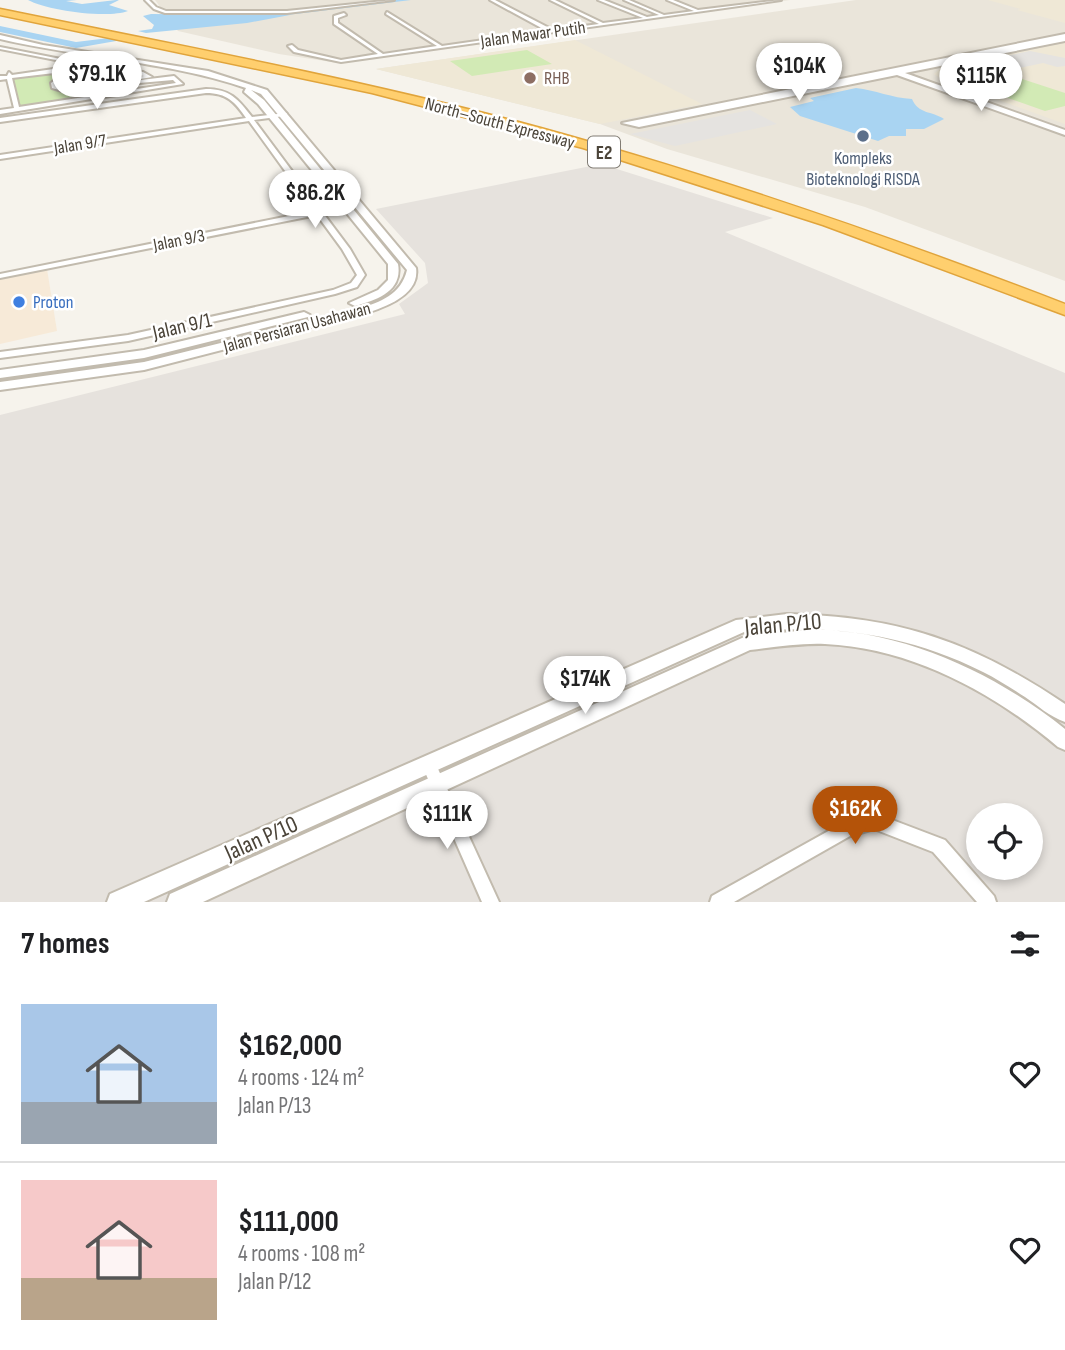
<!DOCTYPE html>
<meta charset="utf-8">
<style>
:root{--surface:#fff;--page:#f2f2f2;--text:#202124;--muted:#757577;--line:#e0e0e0;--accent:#b45309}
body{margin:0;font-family:"Sofia Sans Condensed",sans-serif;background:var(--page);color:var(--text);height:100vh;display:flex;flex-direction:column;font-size:26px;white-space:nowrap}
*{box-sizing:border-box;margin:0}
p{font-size:23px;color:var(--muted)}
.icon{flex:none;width:38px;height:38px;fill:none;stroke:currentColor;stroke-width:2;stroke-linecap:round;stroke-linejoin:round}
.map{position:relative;height:902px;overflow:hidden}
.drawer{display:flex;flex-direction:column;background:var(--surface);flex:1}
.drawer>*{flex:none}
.controls{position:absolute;left:966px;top:803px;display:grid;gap:14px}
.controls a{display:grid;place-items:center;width:77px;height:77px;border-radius:50%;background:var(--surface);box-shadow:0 4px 10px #0003;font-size:35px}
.price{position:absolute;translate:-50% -60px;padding:0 16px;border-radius:24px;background:#fff;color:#222;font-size:23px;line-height:46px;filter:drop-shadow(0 2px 4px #0008)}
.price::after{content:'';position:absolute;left:50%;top:42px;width:21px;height:16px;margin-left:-10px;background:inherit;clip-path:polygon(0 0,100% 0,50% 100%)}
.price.active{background:var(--accent);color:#fff}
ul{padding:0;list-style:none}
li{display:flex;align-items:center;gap:21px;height:175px;padding:0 21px}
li+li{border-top:2px solid var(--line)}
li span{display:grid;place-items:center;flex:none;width:196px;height:140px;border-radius:0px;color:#555}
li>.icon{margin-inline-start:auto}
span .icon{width:84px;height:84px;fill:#fffc;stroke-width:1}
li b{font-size:30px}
h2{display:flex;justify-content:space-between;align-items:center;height:84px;padding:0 21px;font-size:30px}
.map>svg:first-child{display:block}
.residential{fill:#eae5da}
.commercial{fill:#f7ead8}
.industrial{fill:#e6e2dd;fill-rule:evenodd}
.education{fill:#efe8d6}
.green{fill:#d2eab5}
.parking{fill:#e5e3e0}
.water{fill:#a9d4f2}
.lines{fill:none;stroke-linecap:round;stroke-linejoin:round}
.canal{fill:#a9d4f2;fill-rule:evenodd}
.river{fill:#a9d4f2;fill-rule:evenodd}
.minor-casing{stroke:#c2bbae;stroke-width:4}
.tertiary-casing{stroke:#c2bbae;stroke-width:4}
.motorway-casing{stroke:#e0a43c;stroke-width:3}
.minor{fill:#fff;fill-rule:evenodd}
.tertiary{fill:#fff;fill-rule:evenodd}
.motorway{fill:#ffcf6e;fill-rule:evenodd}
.education-dot{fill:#8d6e63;stroke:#fff;stroke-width:2.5}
.service-dot{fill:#5c6f8a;stroke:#fff;stroke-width:2.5}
.shop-dot{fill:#3f7fe0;stroke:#fff;stroke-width:2.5}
.labels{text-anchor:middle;stroke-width:5;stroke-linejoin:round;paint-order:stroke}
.far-street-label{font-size:18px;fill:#4b4439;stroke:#fff}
.far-education-label{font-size:18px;fill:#785e54;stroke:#fff;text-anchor:start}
.far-service-label{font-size:18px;fill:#4e5e75;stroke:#fff}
.far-shop-label{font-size:18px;fill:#366cbe;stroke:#fff;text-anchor:start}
.shield{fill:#fff;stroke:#817c74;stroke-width:2}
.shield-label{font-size:19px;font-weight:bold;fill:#4b4439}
.street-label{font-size:21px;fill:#4b4439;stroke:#fff}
.near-street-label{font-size:24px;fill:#4b4439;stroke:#fff}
</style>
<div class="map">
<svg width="1065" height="902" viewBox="0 0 1065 902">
<rect width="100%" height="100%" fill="#f6f3ec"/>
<path class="residential" d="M155,0h635l-452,63 -59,-9 -101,-23z
M856,0h209v281l-200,-74 -198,-58 -67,-25 -224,-55z"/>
<path class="commercial" d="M47,269l10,62 -57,13v-66z"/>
<path class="industrial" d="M601,164l172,54 -48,14 340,141v529h-1065v-487l405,-101 -6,-10 29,-21 -3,-20 -49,-54zM978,816h53v52h-53z"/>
<path class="education" d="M988,0h77v23l-48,-13 4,-1z
M575,40l127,64 -102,20 -224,-55z
M1065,43v81l-122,-44 -9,-6 6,-5 47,-11z"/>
<path class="green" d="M527,50l25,14 -80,12 -22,-15z
M79,68l3,8 -26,5 1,8 21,1 -7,3 2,8 -56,8 -5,-32z
M1007,74l58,19v13l-20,5 -80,-28z"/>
<path class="parking" d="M1030,51l35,7v8l-8,1 -14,-4 -28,6 -29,-9z
M750,110l27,14 -102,22 -45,-12z"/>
<path class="water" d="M28,0h49l-11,1 16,3 34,-4h3l-10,5 19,6c-22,8 -82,-1 -100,-11z
M151,14l139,1 -43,8 -101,10 -8,-2 14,-2 2,-4 -11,-9z
M856,88c19,2 36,10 56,11 6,15 20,12 32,20l-20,10h-18v7h-17l-11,5 -78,-25 -10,-9 24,-6 -4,-3z"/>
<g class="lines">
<path class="canal" d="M397,0h14l-141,17 -2,-1z"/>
<path class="river" d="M0,26l76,16 41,-5 5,3 -46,8 -76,-16z"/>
<defs>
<path id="minor" d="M145,0h4l7,7 10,4h121l107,-11 -107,13h-122l-11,-4z
M490,0h5l58,30 46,-6 -49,-24h5l48,23 40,-5 -45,-18h6l43,17 12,-2 -35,-15h5l35,15 30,-4 -27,-11h6l25,10 83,-10 -440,62 -47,-10 -6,-6 4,-1 6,5 43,10 37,-6 -44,-30v-8l10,-3 2,2 -8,3v5l45,31 54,-8 -51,-32 1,-2 55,34 105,-15z
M0,47l86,17 30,-7 2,1 -47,13 -59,7 7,29 157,-24 -3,-3 -34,3 2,-3 33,-4 9,8 -183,30v-4l14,-2 -7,-29 -7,1v-4h7l2,-4 3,3 69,-10 -81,-16z
M110,67l33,5 9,5 -86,15 -14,-4 -1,-5 7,-5 55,-7 -33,3 -3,-2zM124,73l20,3 -78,12 -9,-1v-3l4,-4z
M206,89c24,0 32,10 46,28l34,-4 1,1 -3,2 -30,4 67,90 40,-7v2l-38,8 27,36 15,26 -8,12 -22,7 -207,47 -128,17v-6l128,-17 205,-45 18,-7 6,-8 -15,-26 -25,-34 -317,63v-4l314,-63 -65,-90 -249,38v-4l246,-37c-11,-16 -19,-25 -40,-25l-206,29v-4z
M428,756l5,2 66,144h-17l-61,-139 2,-5z
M874,813l71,27 49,56 2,6h-19l-44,-50 -59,-23 -24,7 -116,66h-24l2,-6 129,-72z"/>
<path id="tertiary" d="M1065,34v7l-160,32 160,57v5l-168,-60 -258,52 -17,-4z
M0,35l43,10 165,26 59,19 149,178c4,26 -30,39 -50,45l-222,57 -144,20v-8l144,-20 214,-53c22,-7 43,-14 49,-39l-146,-176 -10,-4 13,10 134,164c5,27 -21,36 -43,42l-6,-3 29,-13 10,-10v-16l-130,-160 -14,-12 2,-4c-79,-27 -165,-30 -246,-49z
M304,312l6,3 -2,2 -164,41 -144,20v-8l144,-20z
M787,614c111,2 186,28 278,90v18c-15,-5 -28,-17 -40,-25 -14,-9 -28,-18 -42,-25 -78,-39 -153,-48 -239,-40l-600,270h-37l3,-8 626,-274z
M805,630c92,-3 189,42 260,99v21l-7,-3c-64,-54 -146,-99 -233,-103 -25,-1 -50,3 -75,6l-547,252h-36l3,-8 572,-256z"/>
<path id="motorway" d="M0,9c171,35 342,67 511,111 188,50 372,114 554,184v11l-242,-90 -240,-77 -211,-55 -372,-78z"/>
</defs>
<use href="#minor" class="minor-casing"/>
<use href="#tertiary" class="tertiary-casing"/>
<use href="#motorway" class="motorway-casing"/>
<use href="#minor" class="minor"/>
<use href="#tertiary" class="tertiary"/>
<use href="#motorway" class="motorway"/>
</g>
<circle class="education-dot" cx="530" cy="78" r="7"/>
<circle class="service-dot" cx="863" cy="136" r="7"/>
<circle class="shop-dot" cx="19" cy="302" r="7"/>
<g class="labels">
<g class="far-street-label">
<text transform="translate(533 34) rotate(-8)" y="6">Jalan Mawar Putih</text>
<text transform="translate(500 123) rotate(15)" y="6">North–South Expressway</text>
<text transform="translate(80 144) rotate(-9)" y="6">Jalan 9/7</text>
<text transform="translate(179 240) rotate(-11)" y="6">Jalan 9/3</text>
<text transform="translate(297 327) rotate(-15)" y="6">Jalan Persiaran Usahawan</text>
</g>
<g class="far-education-label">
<text x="544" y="84">RHB</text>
</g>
<g class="far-service-label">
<text x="863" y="164">Kompleks<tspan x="863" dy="21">Bioteknologi RISDA</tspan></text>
</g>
<g class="far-shop-label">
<text x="33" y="308">Proton</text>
</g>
<rect class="shield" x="588" y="136.5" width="32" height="31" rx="5"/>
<g class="shield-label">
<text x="604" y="159">E2</text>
</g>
<g class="street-label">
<text transform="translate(182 326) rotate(-13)" y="7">Jalan 9/1</text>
</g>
<g class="near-street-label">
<text transform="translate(783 624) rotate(-5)" y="8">Jalan P/10</text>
<text transform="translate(261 838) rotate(-24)" y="8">Jalan P/10</text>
</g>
</g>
</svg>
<div class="controls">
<a><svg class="icon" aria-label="locate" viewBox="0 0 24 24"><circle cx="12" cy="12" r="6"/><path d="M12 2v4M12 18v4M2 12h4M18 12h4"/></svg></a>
</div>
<b class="price" style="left:799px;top:103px">$104K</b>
<b class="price" style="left:97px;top:111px">$79.1K</b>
<b class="price" style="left:981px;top:113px">$115K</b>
<b class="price" style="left:315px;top:230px">$86.2K</b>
<b class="price" style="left:585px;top:716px">$174K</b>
<b class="price active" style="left:855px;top:846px">$162K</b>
<b class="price" style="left:447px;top:851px">$111K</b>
</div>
<section class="drawer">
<h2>7 homes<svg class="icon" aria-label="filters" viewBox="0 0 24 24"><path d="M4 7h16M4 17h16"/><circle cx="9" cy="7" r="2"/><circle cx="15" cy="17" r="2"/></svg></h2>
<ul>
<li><span style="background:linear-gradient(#a9c7e8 70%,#9aa5b1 0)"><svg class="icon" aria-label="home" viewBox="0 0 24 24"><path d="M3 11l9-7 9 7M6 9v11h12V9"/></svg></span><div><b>$162,000</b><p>4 rooms · 124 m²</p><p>Jalan P/13</p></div><svg class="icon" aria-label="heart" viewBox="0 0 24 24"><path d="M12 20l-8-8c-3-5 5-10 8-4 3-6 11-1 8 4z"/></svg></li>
<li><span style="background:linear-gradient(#f6c9c9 70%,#b9a48a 0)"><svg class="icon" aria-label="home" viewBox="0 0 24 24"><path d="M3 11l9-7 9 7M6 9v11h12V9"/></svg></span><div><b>$111,000</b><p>4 rooms · 108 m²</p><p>Jalan P/12</p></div><svg class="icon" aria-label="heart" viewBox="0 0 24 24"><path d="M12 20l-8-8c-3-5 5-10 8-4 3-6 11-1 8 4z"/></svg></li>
</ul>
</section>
